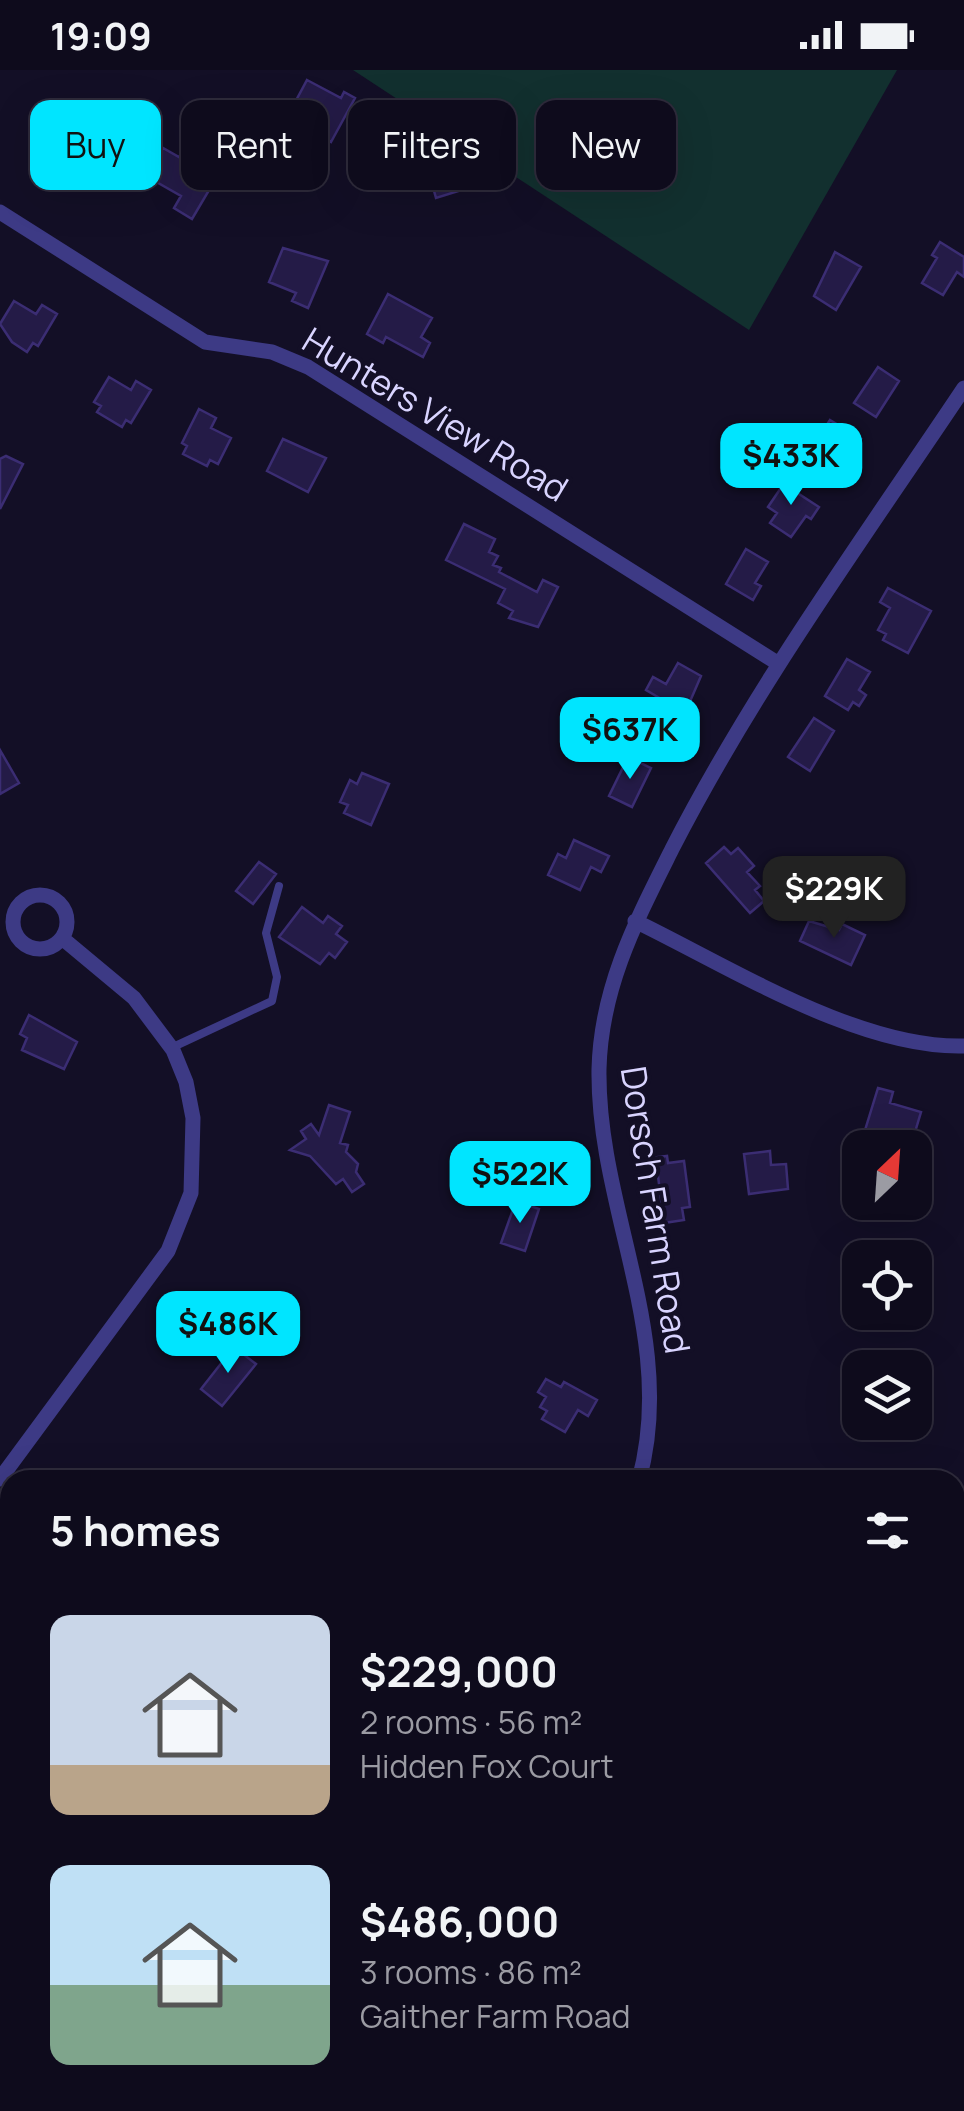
<!DOCTYPE html>
<meta charset="utf-8">
<style>
:root{--surface:#0e0b1c;--page:#1c1929;--text:#f1f3f6;--muted:#9b9ba3;--line:#2e2b3b;--accent:#00e5ff}
body{margin:0;font-family:Manrope,sans-serif;background:var(--page);color:var(--text);height:100vh;display:flex;flex-direction:column;font-size:38px;white-space:nowrap}
*{box-sizing:border-box;margin:0}
p{font-size:32px;color:var(--muted)}
.icon{flex:none;width:55px;height:55px;fill:none;stroke:currentColor;stroke-width:2;stroke-linecap:round;stroke-linejoin:round}
.map{position:relative;flex:1;overflow:hidden}
.drawer{position:absolute;left:0px;top:1400px;width:965px;height:642px;display:flex;flex-direction:column;background:var(--surface);border-radius:30px 30px 0 0;box-shadow:0 10px 40px #0002,0 0 0 2px var(--line)}
.drawer>*{flex:none}
.top-card{position:absolute;left:30px;top:30px;width:905px;height:90px;display:flex;gap:20px}
.needle{width:65px;rotate:25deg}
.controls{position:absolute;left:842px;top:1060px;display:grid;gap:20px}
.controls a{display:grid;place-items:center;width:90px;height:90px;border-radius:20px;background:var(--surface);box-shadow:0 10px 40px #0002,0 0 0 2px var(--line);font-size:50px}
.price{position:absolute;translate:-50% -85px;padding:0 22px;border-radius:20px;background:var(--accent);color:#111;font-size:32px;line-height:65px;filter:drop-shadow(0 2px 5px #0008)}
.price::after{content:'';position:absolute;left:50%;top:60px;width:30px;height:22px;margin-left:-15px;background:inherit;clip-path:polygon(0 0,100% 0,50% 100%)}
.price.selected{background:#222;color:#fff}
ul{padding:0;list-style:none}
li{display:flex;align-items:center;gap:30px;height:250px;padding:0 50px}
li span{display:grid;place-items:center;flex:none;width:280px;height:200px;border-radius:20px;color:#555}
li>.icon{margin-inline-start:auto}
span .icon{width:120px;height:120px;fill:#fffc;stroke-width:1}
li b{font-size:42px}
h2{display:flex;justify-content:space-between;align-items:center;height:120px;padding:0 50px;font-size:42px}
.pill{padding:0 35px;border-radius:20px;background:var(--surface);box-shadow:0 10px 40px #0002,0 0 0 2px var(--line);font-size:35px;line-height:90px}
.pill.selected{background:var(--accent);color:#111}
.status{display:flex;justify-content:space-between;align-items:center;height:70px;padding:0 50px;background:var(--surface);direction:ltr}
.status svg{height:28px;fill:currentColor}
.map>svg:first-child{display:block}
.green{fill:#12302f}
.building{fill:#241b47;stroke:#3b2d73;stroke-width:2.5}
.lines{fill:none;stroke-linecap:round;stroke-linejoin:round}
.lane{stroke:#3d3a85;stroke-width:8}
.street{stroke:#3d3a85;stroke-width:15}
.labels{text-anchor:middle;stroke-width:8;stroke-linejoin:round;paint-order:stroke}
.street-label{font-size:35px;fill:#d9d4ff;stroke:#130f26}
</style>
<div class="status"><b>19:09</b><svg viewBox="0 0 49 12"><path d="M0 12V9h3v3zM5 12V6h3v6zM10 12V3h3v9zM15 12V0h3v12zM26 1h20v11H26zM47 4h2v5h-2z"/></svg></div>
<div class="map">
<svg width="964" height="2041" viewBox="0 0 964 2041">
<rect width="100%" height="100%" fill="#130f26"/>
<path class="green" d="M353,0h544l-148,260z"/>
<path class="building" d="M307,10l34,18 3,-6 11,6 -24,44 -15,-9 5,-9 -29,-16z
M50,43l39,24 -23,38 -15,-10 5,-9 -23,-15z
M462,59l5,17 16,-5 8,30 -16,5 3,9 -42,13 -5,-18 12,-4 -11,-39z
M149,78l11,6 3,-6 16,9 2,-3 37,21 -26,44 -18,-11 7,-12 -35,-20 5,-9 -10,-6z
M940,172l24,15v20l-7,-5 -14,23 -21,-12 15,-25 -5,-3z
M283,178l45,13 -20,47 -16,-7 4,-8 -27,-11z
M835,182l26,15 -25,43 -22,-14z
M388,224l44,24 -11,19 9,6 -7,14 -37,-20 -3,6 -16,-9z
M14,231l22,13 6,-9 15,9 -19,32 -5,-3 -6,9 -15,-10 -12,-18z
M878,297l21,14 -23,36 -22,-14z
M109,307l22,13 5,-9 15,9 -20,33 -5,-3 -4,7 -25,-15 4,-6 -7,-4z
M199,339l17,9 -5,10 20,10 -13,26 -8,-4 -3,6 -24,-12 4,-8 -5,-3z
M830,350l31,19 -8,13 -5,-3 -18,28 -17,-11 6,-8 -10,-6z
M283,369l43,19 -18,34 -41,-21z
M6,386l17,8 -23,45v-50z
M789,406l12,8 -5,8 23,15 -8,12 -5,-3 -15,21 -21,-14 7,-10 -9,-6z
M464,454l31,15 -6,13 9,4 -5,9 8,3 -2,4 38,20 6,-12 15,7 -20,40 -29,-9 4,-7 -15,-8 7,-14 -59,-29z
M746,479l22,13 -13,21 6,3 -8,14 -27,-16z
M888,518l43,23 -23,42 -25,-13 3,-6 -8,-4 12,-22 -10,-6z
M847,589l23,13 -11,18 7,5 -7,11 -6,-4 -5,8 -23,-14z
M678,593l23,13 -16,37 -39,-23 7,-13 13,7z
M814,648l20,13 -24,40 -22,-14z
M0,680l19,33 -19,11z
M628,687l23,11 -19,39 -23,-11z
M362,703l27,11 -18,41 -27,-12 4,-8 -8,-3 10,-22 7,4z
M574,770l35,16 -8,16 -10,-5 -11,23 -32,-15 10,-21 8,4z
M724,777l7,7 7,-6 16,18 -7,6 13,14 -5,4 9,11 -14,12 -44,-50z
M259,792l17,12 -23,30 -17,-13z
M302,837l21,16 5,-7 14,10 -6,8 11,8 -12,16 -6,-5 -9,11 -41,-27z
M809,851l30,9 3,-6 23,11 -14,30 -51,-24z
M29,945l48,27 -13,27 -42,-19 5,-12 -7,-4z
M878,1018l15,4 -3,11 31,9 -9,30 -9,-2 -1,6 -40,-6z
M329,1035l21,7 -10,31 8,2 -2,7 12,12 -2,8 8,12 -12,8 -9,-13 -7,5 -26,-28 -20,-6 16,-11 -5,-8 10,-7 8,11z
M770,1081l1,14 15,-1 2,25 -39,5 -5,-40z
M667,1086l1,7 16,-2 6,46 -8,1 2,12 -20,3 -6,-47 -5,1 -3,-19z
M516,1131l23,8 -14,42 -24,-8z
M234,1277l22,17 -34,42 -21,-17z
M546,1309l15,8 3,-5 33,18 -9,16 -10,-6 -13,22 -23,-13 5,-8 -7,-4 6,-10 -8,-5z"/>
<g class="lines">
<path class="lane" d="M171,978l101,-47 5,-24 -11,-44 13,-47"/>
<path class="street" d="M0,142l205,130 67,10 36,15 471,297
M13 852a27 27 0 1 1 54 0a27 27 0 1 1-54 0Z
M635,851c95,46 224,128 329,125
M0,1409l168,-228 23,-58 2,-75 -7,-36 -13,-32 -39,-52 -72,-60
M639,1410c39,-142 -42,-271 -40,-411 2,-82 37,-148 73,-220 83,-162 191,-310 292,-461
M955,1736l9,17
M959,2041l5,-14"/>
</g>
<g class="labels">
<g class="street-label">
<text transform="translate(435 345) rotate(31)" y="12">Hunters View Road</text>
<text transform="translate(655 1140) rotate(81)" y="12">Dorsch Farm Road</text>
</g>
</g>
</svg>
<div class="controls">
<a><svg class="needle" viewBox="-14 -14 28 28"><path d="M0-13l5 13h-10z" fill="#e53935"/><path d="M0 13l5-13h-10z" fill="#9b9ba3"/></svg></a>
<a><svg class="icon" aria-label="locate" viewBox="0 0 24 24"><circle cx="12" cy="12" r="6"/><path d="M12 2v4M12 18v4M2 12h4M18 12h4"/></svg></a>
<a><svg class="icon" aria-label="layers" viewBox="0 0 24 24"><path d="M12 4l9 5-9 5-9-5zM3 14l9 5 9-5"/></svg></a>
</div>
<b class="price" style="left:791px;top:438px">$433K</b>
<b class="price" style="left:630px;top:712px">$637K</b>
<b class="price selected" style="left:834px;top:871px">$229K</b>
<b class="price" style="left:520px;top:1156px">$522K</b>
<b class="price" style="left:228px;top:1306px">$486K</b>
<div class="top-card">
<a class="pill selected">Buy</a>
<a class="pill">Rent</a>
<a class="pill">Filters</a>
<a class="pill">New</a>
</div>
<section class="drawer">
<h2>5 homes<svg class="icon" aria-label="filters" viewBox="0 0 24 24"><path d="M4 7h16M4 17h16"/><circle cx="9" cy="7" r="2"/><circle cx="15" cy="17" r="2"/></svg></h2>
<ul>
<li><span style="background:linear-gradient(#c9d6e8 75%,#b9a48a 0)"><svg class="icon" aria-label="home" viewBox="0 0 24 24"><path d="M3 11l9-7 9 7M6 9v11h12V9"/></svg></span><div><b>$229,000</b><p>2 rooms · 56 m²</p><p>Hidden Fox Court</p></div></li>
<li><span style="background:linear-gradient(#bfe0f5 60%,#7fa58c 0)"><svg class="icon" aria-label="home" viewBox="0 0 24 24"><path d="M3 11l9-7 9 7M6 9v11h12V9"/></svg></span><div><b>$486,000</b><p>3 rooms · 86 m²</p><p>Gaither Farm Road</p></div></li>
</ul>
</section>
</div>
